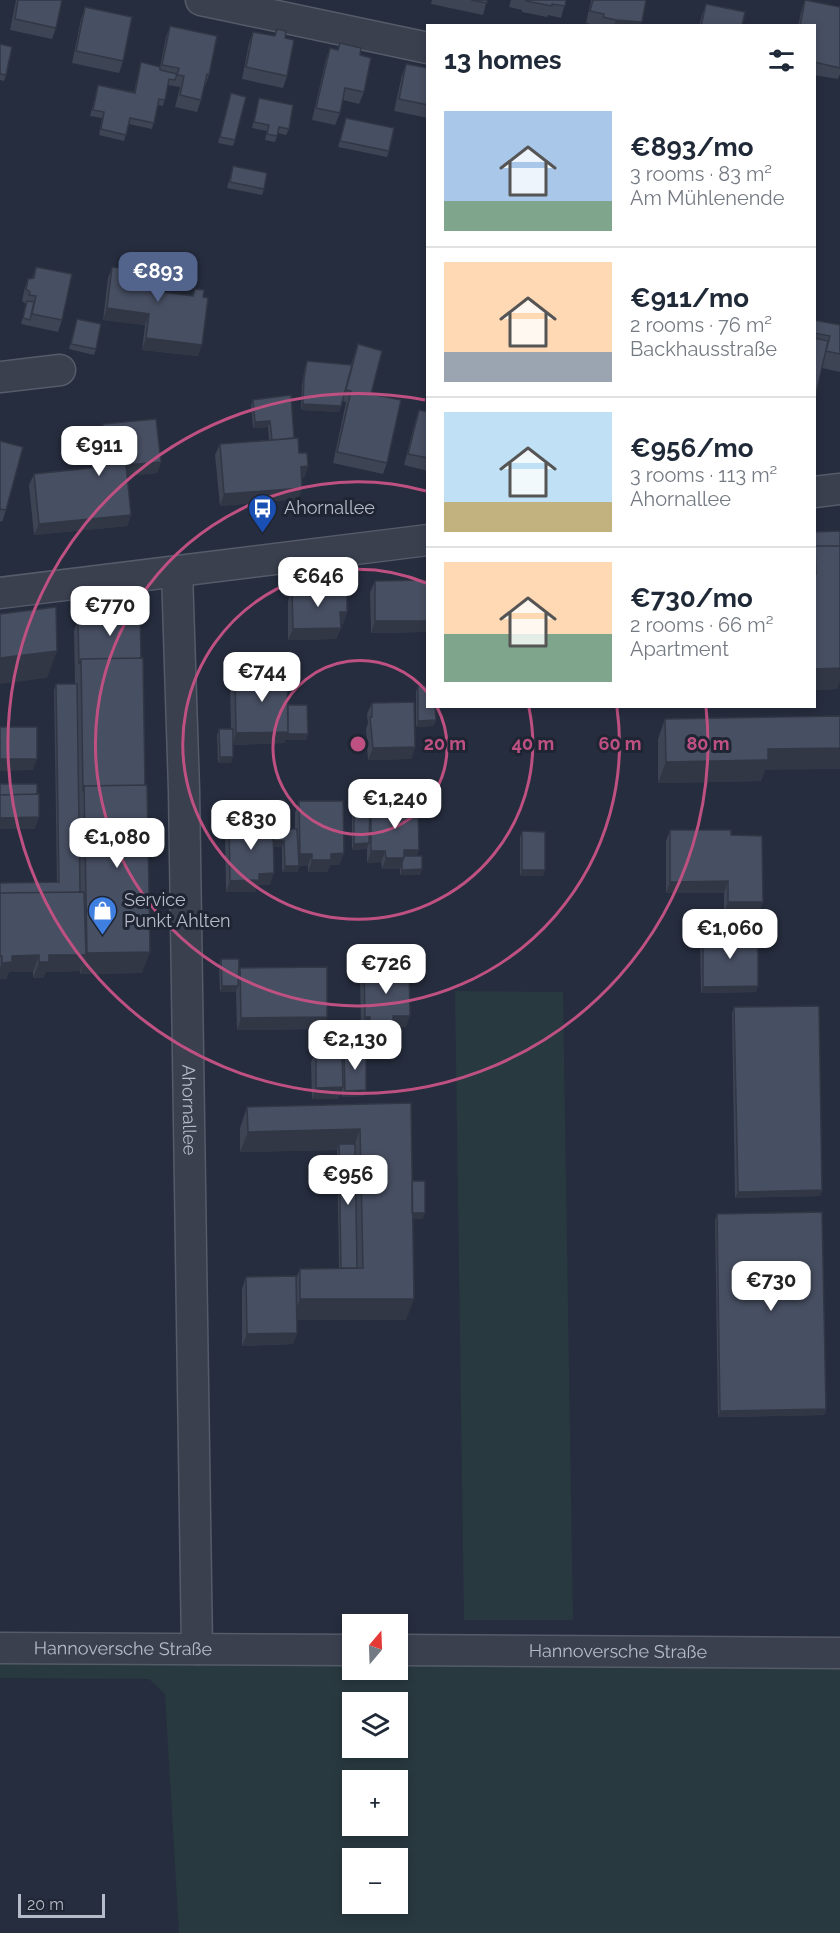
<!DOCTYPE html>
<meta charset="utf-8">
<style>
:root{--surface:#fff;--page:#f2f2f3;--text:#1f2937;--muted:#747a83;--line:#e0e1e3;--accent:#52638c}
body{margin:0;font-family:Raleway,sans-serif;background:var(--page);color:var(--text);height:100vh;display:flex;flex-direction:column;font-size:22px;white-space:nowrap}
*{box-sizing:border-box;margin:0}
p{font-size:20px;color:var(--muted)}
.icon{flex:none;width:33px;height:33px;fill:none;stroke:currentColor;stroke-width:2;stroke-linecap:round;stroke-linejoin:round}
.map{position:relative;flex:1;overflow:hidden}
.drawer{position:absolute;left:426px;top:24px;width:390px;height:684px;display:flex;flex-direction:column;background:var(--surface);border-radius:0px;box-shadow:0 3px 9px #0003}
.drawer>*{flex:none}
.needle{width:39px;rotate:19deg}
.buttons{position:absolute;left:342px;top:1614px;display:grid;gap:12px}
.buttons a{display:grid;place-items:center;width:66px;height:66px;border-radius:0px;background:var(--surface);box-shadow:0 3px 9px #0003;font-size:30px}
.scale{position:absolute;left:18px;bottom:15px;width:87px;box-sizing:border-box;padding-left:6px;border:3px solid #b6bbc9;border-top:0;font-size:16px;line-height:21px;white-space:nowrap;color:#b6bbc9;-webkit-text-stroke:4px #1f2533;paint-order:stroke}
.price{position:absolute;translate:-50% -51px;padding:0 14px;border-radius:12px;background:#fff;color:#222;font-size:20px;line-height:39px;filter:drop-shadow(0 2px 3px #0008)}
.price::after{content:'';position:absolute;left:50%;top:36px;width:18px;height:14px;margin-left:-9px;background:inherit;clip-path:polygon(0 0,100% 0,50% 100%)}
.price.active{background:var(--accent);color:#fff}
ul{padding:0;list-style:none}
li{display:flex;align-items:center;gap:18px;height:150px;padding:0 18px}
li+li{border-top:2px solid var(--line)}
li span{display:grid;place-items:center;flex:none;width:168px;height:120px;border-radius:0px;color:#555}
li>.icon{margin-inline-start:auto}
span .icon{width:72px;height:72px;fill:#fffc;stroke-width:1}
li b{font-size:26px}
h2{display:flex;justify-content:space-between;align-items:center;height:72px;padding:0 18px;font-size:26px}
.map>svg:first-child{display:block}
.green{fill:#28393f;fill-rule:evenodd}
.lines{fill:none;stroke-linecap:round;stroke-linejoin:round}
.minor-casing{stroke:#555b69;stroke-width:33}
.minor{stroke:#3a404e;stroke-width:30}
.wall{fill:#3d4454}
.shaded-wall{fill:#323745}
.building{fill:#474f62;stroke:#323745;stroke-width:1.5}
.ring{fill:none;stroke:#be5182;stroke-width:3}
.labels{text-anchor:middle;stroke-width:6;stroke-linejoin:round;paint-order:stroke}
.poi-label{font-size:18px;fill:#b6bbc9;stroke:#1f2533;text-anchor:start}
.street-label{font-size:18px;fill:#b6bbc9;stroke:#1f2533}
.centre{fill:#be5182;stroke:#1f2533;stroke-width:3}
.ring-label{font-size:18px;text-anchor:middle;font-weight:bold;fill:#be5182;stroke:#1f2533;stroke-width:6;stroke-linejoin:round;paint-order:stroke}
</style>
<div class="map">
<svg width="840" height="1933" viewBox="0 0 840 1933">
<rect width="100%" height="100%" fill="#262d3e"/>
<path class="green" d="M455,991l108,1 10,628h-109z
M0,1661l352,2v7h46v-7l442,2v268h-661l-14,-239 -16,-15 -149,-1zM352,1702h46v46h-46zM352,1780h46v46h-46zM352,1858h46v46h-46z"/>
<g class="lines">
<defs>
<g id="minor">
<path d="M201,0l227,48"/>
<path d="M0,377l60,-7"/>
<path d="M814,492l26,-3"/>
<path id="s1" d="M177,572l7,218 13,859"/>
<path d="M0,593l428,-53"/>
<path id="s2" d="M0,1648l352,2"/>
<path id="s3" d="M398,1650l442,3"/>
</g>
</defs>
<use href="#minor" class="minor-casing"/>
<use href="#minor" class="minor"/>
</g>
<path class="wall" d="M16,0h46l-6,28 -4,11 -42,-9z
M432,0h55l-4,15 -52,-11z
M511,0h55l-5,18 -13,-3 -1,2 -25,-5v-2l-13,-3z
M591,0h55l-6,26h-41l-13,-3z
M805,0l35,7v67l-2,5 -24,-4v-49h-16l3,-14z
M706,4l36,22h-43l3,-11z
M85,7l38,54 -4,12 -47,-10 9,-44z
M170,26l39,49 -4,11h-1l-3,14 -4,12 -22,-5 5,-20 -12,-2 -5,21 -5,-1 -6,24 -23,-5 -5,17 -25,-6 3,-17 -12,-2 8,-31 36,7 7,-30 19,5 6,-30z
M277,29l10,47 -4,12 -41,-9 7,-36 4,-11 21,4z
M340,43l20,12 4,37 -5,12 -16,-4 -3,13 -5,12 -23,-5 14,-61 4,-11 8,2z
M0,44l6,31 -2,6 -4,-1z
M406,64l22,4v50l-34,-7 8,-36z
M231,93l4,47 -2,6 -15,-3z
M259,98l30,31 -3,6 -8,-2 -3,9 -10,-2 2,-9 -15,-3z
M346,118l43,33 -2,6 -49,-10z
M233,166l31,23 -2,6 -35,-7z
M130,253l24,19v19l38,4 3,-6 3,67 -56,-6 3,-25 -42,-5 5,-42 4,-11 14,2z
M36,267l26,53 -4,12 -37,-8 5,-20 -4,-3 2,-10 4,-12h4z
M77,319l19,30 -2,6 -25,-6z
M814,320l26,5v47l-18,-4 -8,34z
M358,344l13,50 16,69 -4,11 -50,-11 13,-61 -4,-1 -3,11 -38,-2 1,-26 3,-17 2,-6 44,4z
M253,400l41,38 5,15 9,13 -4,12h-2v10l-4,11 -78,7 -5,-51 5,-11 49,-4 -1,-13 -15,1 -2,-23z
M419,410l9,2v59l-24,-6 11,-43z
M103,424l58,38 -4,11 -30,3 4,39 -4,11 -93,9 -5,-50 5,-11 60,-6 -2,-18 4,-11h3v-3z
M0,441l6,69 -4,12 -2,-1z
M840,531v149l-3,9 -23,1v-158z
M428,580v47l-2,5 -55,1 -1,-41 5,-11z
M308,586l16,3 23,23 -4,12h-2v4l-5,11 -48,1v-39l4,-12h15z
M78,620l64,353 -62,1v-3l-34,1 -3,6h-10v-6h-24l-3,7h-6v-96l57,-1 -3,-192 2,-6h19l-1,-53z
M235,674l53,31 20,29 -2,6h-21l-1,3 -51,2 -2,18h-13l-1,-28 2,-6h12l-1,-43z
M418,686l18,34 -3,6 -17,1v-35z
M372,703l43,44 -4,12 -43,1 -2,-31 2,-6 -1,-9z
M665,719l100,51 -4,11 -103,2v-44z
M257,801l27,28h11v-16l4,-12 45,52 -5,12h-9l-3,7h-19v-6h-9l-2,6h-15v-25h-9l-3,38h-12l-3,7h-29l-1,-60 4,-11 18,4h8v-18z
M354,804l16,6 1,-3 46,49 3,19h-20v-6h-18l-1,-7 -14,1v-14l-15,1v-40z
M670,830l61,5 32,67 -5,12h-34v-21h-58v-52z
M522,831l21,45h-23v-39z
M703,934l53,58 -55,1 -1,-53z
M221,959l17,14 2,-5 87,49 -4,12 -86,1 -1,-39 -16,1 -1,-27z
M364,965l42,62 -13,1v4l-4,12h-23v-16h-5l-1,-52z
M734,1007l88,183 -2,6 -85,2 -3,-185z
M316,1051l26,5 2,-5 22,39 -2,6 -22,1v-8l-4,10h-26l-1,-37z
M411,1103l1,78 11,38h-11l-6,101h-109v13l-4,11 -51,2v-57l4,-12 50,1 4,-9 39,-1 -2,-118 -97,2v-24l7,-21z
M717,1214l109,195 -2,6 -106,2 -3,-197z"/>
<path class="shaded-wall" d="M616,20l26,2 -2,4h-26z
M107,308l42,6 -4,11 -42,-5z
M146,338l56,7 -4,11 -56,-6z
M303,404l38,2 -2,6 -38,-2z
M270,421l-2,6 -15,1 2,-6z
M161,462l-4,11 -35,4 4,-12z
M308,466l-4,12 -8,1 5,-12z
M302,488l-4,11 -78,7 4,-12z
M131,515l-4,11 -93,9 5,-11z
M340,612h7l-4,12h-7z
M375,621h53v6l-2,5 -55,1z
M341,628l-5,11 -48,1 5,-11z
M57,651l-10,27 -47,6v-26z
M840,668v12l-3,9 -23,1v-21z
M436,720l-3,6 -17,1 2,-6z
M288,732l20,2 -2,6h-21l-1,3 -52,2 4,-12z
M415,747l-4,12 -43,1 5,-12z
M840,748v21l-75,1 -4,11 -103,2 8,-21 102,-13z
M220,757h13l-2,6h-13z
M0,759h37l-4,11 -33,1z
M39,817l-4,12h-35v-11z
M271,841h13l-2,6h-13z
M369,843l-2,6 -15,1 2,-6z
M404,850h15l-4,11 -12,1 -3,7h-18l4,-11z
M371,851h14l-4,11 -14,1z
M344,853l-5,12h-9l-3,7h-19l4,-12 19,-6z
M300,854h12l-4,12h-13z
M285,866h14l-2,6h-15z
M422,869l-2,6h-20l2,-5z
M522,870h23l-2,6h-23z
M274,873l-4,12h-12l-3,7h-29l4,-11 29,-7z
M728,881l-4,12h-58l4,-11z
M728,902h35l-5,12h-34z
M150,952l-8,21 -62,1 7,-21z
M39,955l-6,17h-24l-3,7h-6v-11l2,-5 10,-7z
M49,955h37l-6,16 -34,1 -3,6h-10l6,-16z
M222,986h16l-2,6h-16z
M758,986l-2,6 -55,1 2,-6z
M393,1016h17l-4,11 -18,1z
M327,1017l-4,12 -86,1 4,-12z
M365,1017h5l-4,11h-5z
M393,1032l-4,12h-23l4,-11z
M343,1087l-5,12h-26l4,-11z
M366,1090l-2,6 -22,1 3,-6z
M360,1129l-7,21 -14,-6 -2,6 -97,2 8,-20z
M822,1190l-2,6 -85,2 3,-6z
M411,1213h14l-2,6h-14z
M300,1299h114l-8,21h-114z
M297,1333l-4,11 -51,2 5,-12z
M826,1409l-2,6 -106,2 2,-6z"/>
<path class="building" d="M18,0h44l-6,28 -41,-9z
M471,0h16v3z
M526,0h40l-1,6 -13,-2v2l-26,-5z
M593,0h53l-4,22 -26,-2 -13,-3 1,-3 -14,-3z
M805,0l35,7v61l-26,-6v-36h-14z
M706,4l39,8 -3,14h-41z
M85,7l47,10 -9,44 -47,-10z
M170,26l47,10 -8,39 -2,-1 -6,26 -21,-5 4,-19 -7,-1 2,-7 -17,-3z
M277,29l9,2 -1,7 9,2 -7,36 -41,-9 7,-35 22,4z
M340,43l21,5 -1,7 11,3 -7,34 -19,-4 -5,25 -24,-5 14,-60 8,2z
M0,44l12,3 -6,28 -6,-1z
M141,62l19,5v3l17,4 -2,6 -6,-1 -4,21 -6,-1 -5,24 -24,-5 -4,17 -25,-6 3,-17 -11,-2 5,-25 37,8z
M406,64l22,4v37l-29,-6z
M231,93l15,4 -11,43 -15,-3z
M259,98l34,7 -4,24 -10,-2 -2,9 -10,-2 2,-9 -15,-3z
M346,118l48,10 -5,23 -49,-10z
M233,166l34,7 -3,16 -34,-7z
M130,253l26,3 -2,16 2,1 -2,18 39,5 2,-7 9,1 -1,7 5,1 -6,47 -56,-7 3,-24 -42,-6 5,-41 16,2z
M36,267l36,7 -10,46 -30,-6 4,-18 -7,-1 1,-3 -4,-3 2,-10 6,-1z
M27,301l7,1 -4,18 -7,-2z
M77,319l24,5 -5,25 -25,-5z
M814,320l26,5v29l-14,-3 4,-15 -16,-3z
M814,338l14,3 -14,61z
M358,344l24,7 -11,43 30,6 -14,63 -50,-11 14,-61 -5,-1z
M307,361l45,4 -11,41 -38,-2 1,-26z
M291,395l3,43 -22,2 -2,-19 -15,1 -2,-22z
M419,410l9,2v46l-20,-4z
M156,419l5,43 -35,3 5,50 -92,9 -5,-50 65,-7 -3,-28 8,-1 -1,-14z
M298,438l1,15h8l1,13 -7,1 1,21 -78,6 -4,-50z
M0,441l23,6 -17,63 -6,-1z
M840,531v15h-25l-1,2v-16z
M815,546h25v122l-26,1v-95h2z
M428,580v41h-53v-40z
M308,586h17l-1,3h23v23h-7l1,16 -48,1 -1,-40h16z
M56,607l1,44 -57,7v-44z
M140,612l1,46 -60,1 -2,5 -1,-44z
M143,658l2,127 -61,1 -1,5 -2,-132z
M287,673l1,59 -52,1 -1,-59z
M56,684h21l3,208 -80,1v-10l59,-1z
M418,686h10v20h7l1,14 -18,1z
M414,702l1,45 -42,1 -3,-31h2v-14z
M288,705h19l1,29h-21l1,-2z
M840,716v32l-72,1v11l-102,2 -1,-43z
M0,727h37v32h-37z
M219,729h14v28h-13z
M0,784h37v10l-37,1z
M147,785l3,167 -63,1 -3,-167z
M39,794v23l-39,1v-23z
M284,800v29h13l2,37h-14l-1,-25h-11v-17l-16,1v-24z
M299,801h44l1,52 -13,1v6h-19v-6h-12z
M354,804h16l-1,39 -15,1z
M371,807h47l1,43h-15v8h-18l-1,-7h-14z
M247,820v5l26,-1 1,49 -15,1v6l-29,1 -1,-60z
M670,830h61v5l31,1 1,66h-35v-21l-58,1z
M522,831l23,1v38h-23z
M404,856h18v13l-20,1v-7z
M84,892l2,63h-37v7h-10v-7l-27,1v6l-10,1v-7h-2v-63z
M758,933v53l-55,1v-53z
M221,959h18l-1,27h-16z
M409,964l1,52h-17v16l-23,1v-16h-5l-1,-52z
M327,967v50l-86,1 -1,-50z
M819,1006l3,184 -84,2 -4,-185z
M342,1050l1,37 -27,1v-37z
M344,1051h22v39l-21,1z
M411,1103l3,196h-114v-30l63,-1 -3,-139 -112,3 -1,-25z
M339,1144h16l2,124h-16z
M412,1181h13v32h-13z
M822,1212l4,197 -106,2 -3,-197z
M296,1276l1,57 -50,1 -1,-57z"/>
<g class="ring">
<path d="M437 707A87 87 0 1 1 427 692"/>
<path d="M529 708A175 175 0 1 1 426 583"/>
<path d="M617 708A262 262 0 1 1 426 491"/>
<path d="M706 707A350 350 0 1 1 425 400"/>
</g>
<defs>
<symbol id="bus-pin" viewBox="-11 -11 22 30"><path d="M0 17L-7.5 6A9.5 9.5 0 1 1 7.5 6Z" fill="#1a4fb4" stroke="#1f2533"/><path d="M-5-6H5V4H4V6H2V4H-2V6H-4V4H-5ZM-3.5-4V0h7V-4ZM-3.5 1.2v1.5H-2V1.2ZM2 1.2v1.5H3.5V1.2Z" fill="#fff"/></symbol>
<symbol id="shop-pin" viewBox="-11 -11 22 30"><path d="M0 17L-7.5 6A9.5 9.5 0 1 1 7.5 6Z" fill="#3f7fe0" stroke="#1f2533"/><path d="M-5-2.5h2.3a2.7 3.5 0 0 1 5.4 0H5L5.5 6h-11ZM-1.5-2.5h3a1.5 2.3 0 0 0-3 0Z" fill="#fff"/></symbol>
</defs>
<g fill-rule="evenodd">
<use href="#bus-pin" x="246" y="492" width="33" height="45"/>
<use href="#shop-pin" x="86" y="894" width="33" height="45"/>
</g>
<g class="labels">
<g class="poi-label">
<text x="284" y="514">Ahornallee</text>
<text x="124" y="906">Service<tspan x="124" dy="21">Punkt Ahlten</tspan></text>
</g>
<g class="street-label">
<text dy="6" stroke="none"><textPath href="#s1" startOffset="538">Ahornallee</textPath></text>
<text dy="6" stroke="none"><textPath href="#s2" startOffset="123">Hannoversche Straße</textPath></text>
<text dy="6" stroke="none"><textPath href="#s3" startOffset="220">Hannoversche Straße</textPath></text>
</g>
</g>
<circle cx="358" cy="744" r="9" class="centre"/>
<g class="ring-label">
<text x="445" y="750">20 m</text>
<text x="533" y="750">40 m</text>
<text x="620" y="750">60 m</text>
<text x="708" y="750">80 m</text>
</g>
</svg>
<div class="buttons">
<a><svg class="needle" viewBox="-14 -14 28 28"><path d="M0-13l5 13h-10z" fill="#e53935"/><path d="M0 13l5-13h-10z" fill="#747a83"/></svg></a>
<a><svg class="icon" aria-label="layers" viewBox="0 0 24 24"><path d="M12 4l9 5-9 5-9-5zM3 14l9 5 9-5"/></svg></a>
<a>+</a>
<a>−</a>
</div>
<div class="scale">20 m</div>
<b class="price active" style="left:158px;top:303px">€893</b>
<b class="price" style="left:99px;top:477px">€911</b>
<b class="price" style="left:318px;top:608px">€646</b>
<b class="price" style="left:110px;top:637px">€770</b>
<b class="price" style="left:262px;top:703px">€744</b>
<b class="price" style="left:395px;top:830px">€1,240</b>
<b class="price" style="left:251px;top:851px">€830</b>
<b class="price" style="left:117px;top:869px">€1,080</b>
<b class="price" style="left:730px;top:960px">€1,060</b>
<b class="price" style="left:386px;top:995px">€726</b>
<b class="price" style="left:355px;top:1071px">€2,130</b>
<b class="price" style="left:348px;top:1206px">€956</b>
<b class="price" style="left:771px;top:1312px">€730</b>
<section class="drawer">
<h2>13 homes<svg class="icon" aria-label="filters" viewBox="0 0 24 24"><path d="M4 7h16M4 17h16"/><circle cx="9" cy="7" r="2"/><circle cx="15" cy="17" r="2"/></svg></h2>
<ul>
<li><span style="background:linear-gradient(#a9c7e8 75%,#7fa58c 0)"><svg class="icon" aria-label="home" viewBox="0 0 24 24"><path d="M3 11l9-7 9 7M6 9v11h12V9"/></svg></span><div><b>€893/mo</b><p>3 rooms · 83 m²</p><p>Am Mühlenende</p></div></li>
<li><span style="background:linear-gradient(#ffd9b3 75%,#9aa5b1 0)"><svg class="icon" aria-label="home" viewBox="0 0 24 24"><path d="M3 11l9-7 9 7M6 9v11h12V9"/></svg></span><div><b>€911/mo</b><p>2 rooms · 76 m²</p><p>Backhausstraße</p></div></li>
<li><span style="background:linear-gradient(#bfe0f5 75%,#c2b280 0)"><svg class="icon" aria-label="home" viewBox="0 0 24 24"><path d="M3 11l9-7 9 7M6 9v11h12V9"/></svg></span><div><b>€956/mo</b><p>3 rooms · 113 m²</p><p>Ahornallee</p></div></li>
<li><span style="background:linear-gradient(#ffd9b3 60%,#7fa58c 0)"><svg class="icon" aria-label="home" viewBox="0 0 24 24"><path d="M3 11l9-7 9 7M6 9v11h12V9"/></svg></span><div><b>€730/mo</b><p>2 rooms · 66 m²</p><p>Apartment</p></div></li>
</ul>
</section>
</div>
